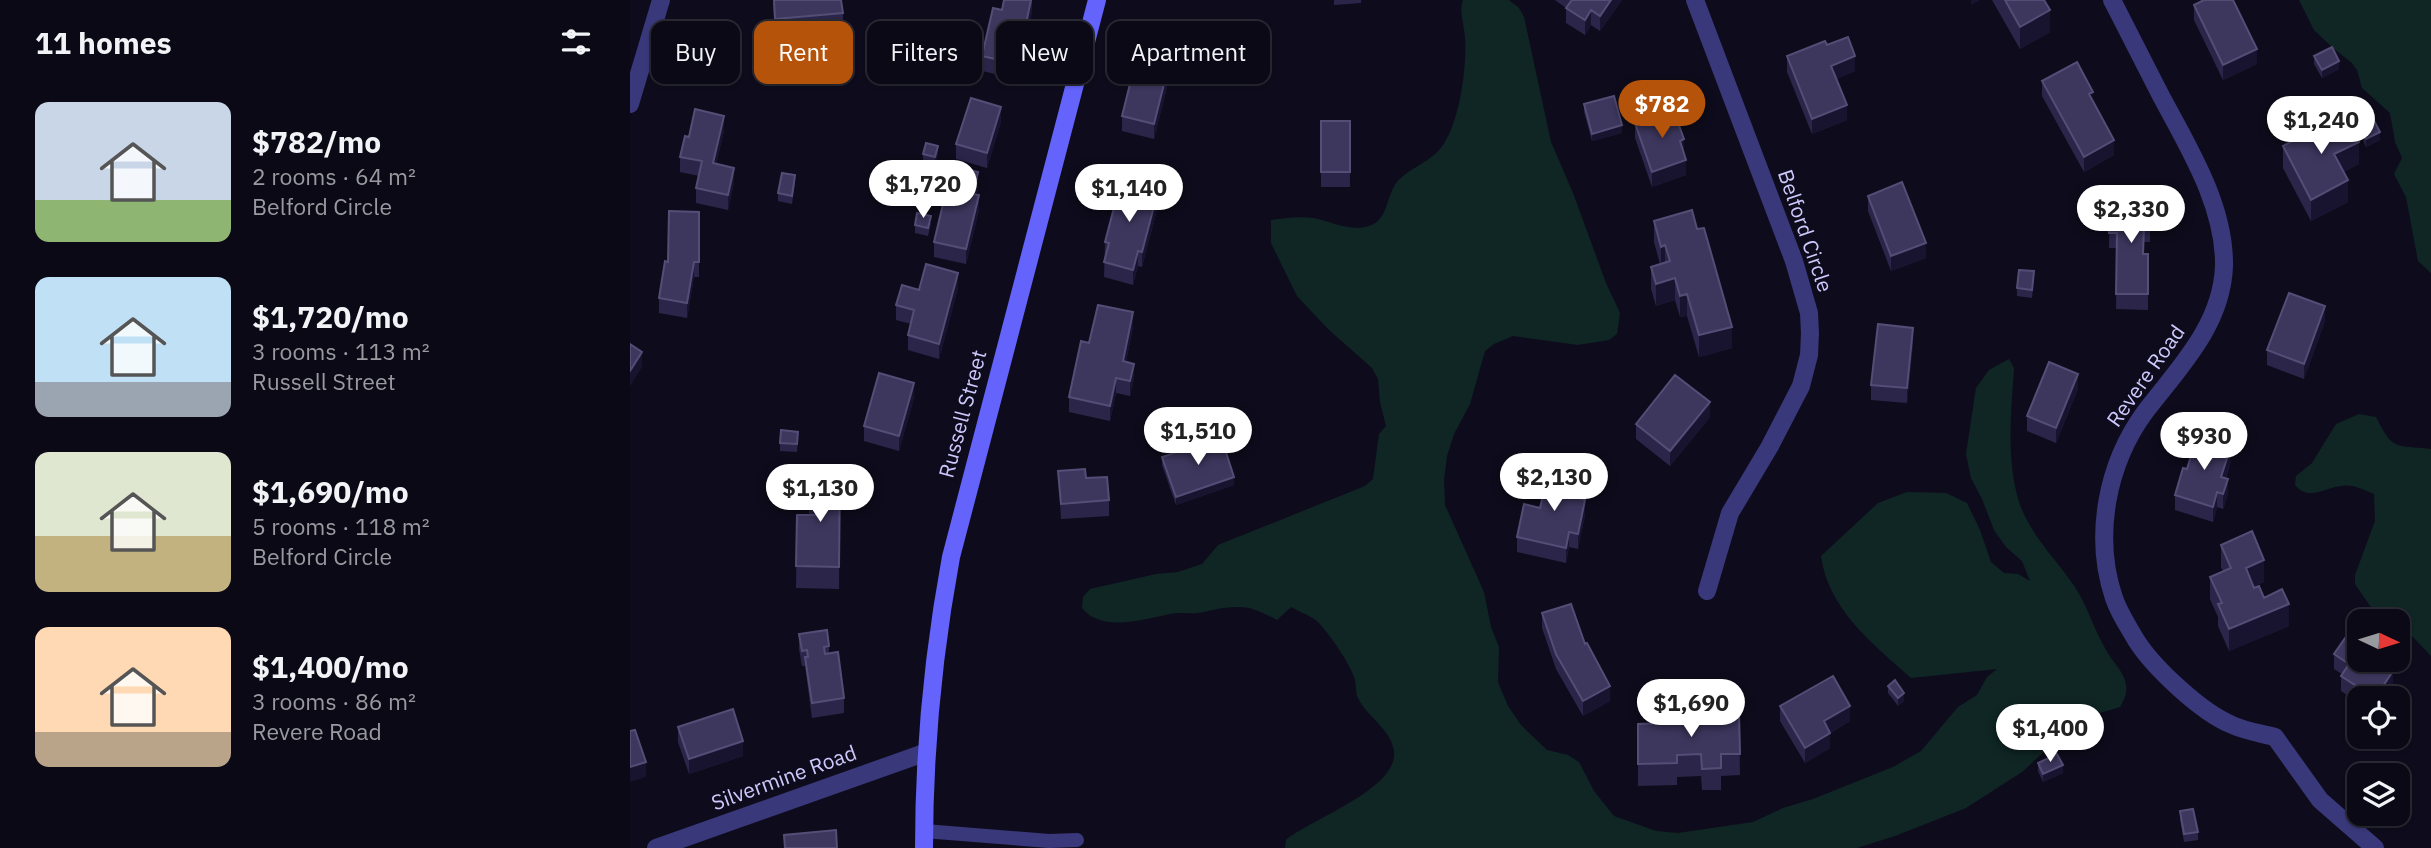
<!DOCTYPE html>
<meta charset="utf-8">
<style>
:root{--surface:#0a0915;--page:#13121e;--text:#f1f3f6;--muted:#999aa0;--line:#2a2a34;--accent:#b45309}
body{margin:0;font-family:"IBM Plex Sans",sans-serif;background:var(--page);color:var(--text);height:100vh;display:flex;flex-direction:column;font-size:26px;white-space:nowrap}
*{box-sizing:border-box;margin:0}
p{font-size:23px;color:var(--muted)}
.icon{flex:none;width:38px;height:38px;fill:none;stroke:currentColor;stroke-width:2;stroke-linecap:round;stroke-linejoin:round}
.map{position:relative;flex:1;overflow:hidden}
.details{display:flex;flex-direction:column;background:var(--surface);width:630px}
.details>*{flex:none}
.guide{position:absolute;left:21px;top:21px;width:665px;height:63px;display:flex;gap:14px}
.needle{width:46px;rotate:94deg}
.tools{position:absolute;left:1717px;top:609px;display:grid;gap:14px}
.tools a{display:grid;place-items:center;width:63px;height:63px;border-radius:14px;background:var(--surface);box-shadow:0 2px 5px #0004,0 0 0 2px var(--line);font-size:35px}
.price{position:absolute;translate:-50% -60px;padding:0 16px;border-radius:24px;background:#fff;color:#222;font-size:23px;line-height:46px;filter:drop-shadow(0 2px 4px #0008)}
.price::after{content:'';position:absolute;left:50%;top:42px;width:21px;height:16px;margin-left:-10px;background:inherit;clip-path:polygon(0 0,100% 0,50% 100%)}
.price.on{background:var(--accent);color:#fff}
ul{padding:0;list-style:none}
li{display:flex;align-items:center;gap:21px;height:175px;padding:0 35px}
li span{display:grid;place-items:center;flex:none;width:196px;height:140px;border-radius:14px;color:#555}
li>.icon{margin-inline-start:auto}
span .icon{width:84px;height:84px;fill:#fffc;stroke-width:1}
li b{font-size:30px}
h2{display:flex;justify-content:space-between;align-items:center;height:84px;padding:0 35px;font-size:30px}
.tag{padding:0 24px;border-radius:14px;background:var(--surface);box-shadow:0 2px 5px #0004,0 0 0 2px var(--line);font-size:24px;line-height:63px}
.tag.on{background:var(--accent);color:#fff}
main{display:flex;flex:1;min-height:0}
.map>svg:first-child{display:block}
.green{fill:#0f2625}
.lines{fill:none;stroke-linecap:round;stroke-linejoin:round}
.lane{stroke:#39387a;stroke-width:14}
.street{stroke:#39387a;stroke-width:18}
.secondary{stroke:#6463fb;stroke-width:18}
.wall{fill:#2b254a}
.shaded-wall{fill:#181430}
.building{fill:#3d375e;stroke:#544e77;stroke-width:2}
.labels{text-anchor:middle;stroke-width:6;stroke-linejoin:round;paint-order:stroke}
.street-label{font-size:21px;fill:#cec9fd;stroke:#0e0c1c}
</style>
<main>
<section class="details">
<h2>11 homes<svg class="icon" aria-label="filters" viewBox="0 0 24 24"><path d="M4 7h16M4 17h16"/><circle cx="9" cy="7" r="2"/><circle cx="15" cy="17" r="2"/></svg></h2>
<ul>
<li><span style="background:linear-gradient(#c9d6e8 70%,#8fb573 0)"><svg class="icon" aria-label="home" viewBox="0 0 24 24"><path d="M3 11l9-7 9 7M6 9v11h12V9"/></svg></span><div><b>$782/mo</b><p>2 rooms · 64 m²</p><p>Belford Circle</p></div></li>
<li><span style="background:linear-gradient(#bfe0f5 75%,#9aa5b1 0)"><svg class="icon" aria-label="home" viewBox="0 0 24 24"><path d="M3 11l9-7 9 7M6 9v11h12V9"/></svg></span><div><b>$1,720/mo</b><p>3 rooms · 113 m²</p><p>Russell Street</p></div></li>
<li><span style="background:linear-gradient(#dfe7d0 60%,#c2b280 0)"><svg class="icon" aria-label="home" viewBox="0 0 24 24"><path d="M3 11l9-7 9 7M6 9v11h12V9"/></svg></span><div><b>$1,690/mo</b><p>5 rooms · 118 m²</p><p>Belford Circle</p></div></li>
<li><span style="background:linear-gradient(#ffd9b3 75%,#b9a48a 0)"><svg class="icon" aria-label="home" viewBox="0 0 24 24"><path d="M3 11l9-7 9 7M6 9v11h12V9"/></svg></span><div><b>$1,400/mo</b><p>3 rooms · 86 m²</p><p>Revere Road</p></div></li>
</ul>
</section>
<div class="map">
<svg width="1801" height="848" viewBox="0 0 1801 848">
<rect width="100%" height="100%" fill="#0e0c1c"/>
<path class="green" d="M833,0h46l10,8 5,9 27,125 22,51 33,90 14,30 -3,21 -8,6 -31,5 -65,-9 -19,8 -9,7 -15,53 -16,30 -7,22 -3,24 1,25 39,87 7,35 8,20 -1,35 10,24 13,19 26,25 21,5 11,7 15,29 20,25 42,15 22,2 75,-11 30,-14 30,-9 80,-32 28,-16 37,-44 19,-12 10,-18 10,-8 -86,9c-38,-34 -83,-69 -90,-122l57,-53 29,-11 39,1 21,10 13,27 11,32 13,11 14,1 12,7 -8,-20 -16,-14 -12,-17 -12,-31 -11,-21 -5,-24 10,-66 13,-18 20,-11 5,9c-3,45 -8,91 5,134 11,33 38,58 56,85 13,20 19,43 31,63 12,21 30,31 14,57l-33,10 -22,9 -15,14 -4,10 -24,22 -56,36 -71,28 -38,12h-572l1,-8c23,-20 113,-51 108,-89 -3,-22 -27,-34 -36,-53 -3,-6 -1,-14 -4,-21 -5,-15 -24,-42 -35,-54 -7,-7 -19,-11 -28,-16l-14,13c-13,-7 -26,-14 -41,-13 -13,0 -26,4 -38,6 -9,1 -19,-1 -28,1 -26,5 -68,19 -88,-6l1,-11 7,-8 66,-15 22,-2 24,-8 16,-19 147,-59 8,-7 6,-45 7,-8 -6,-24 -2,-23 -6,-11 -44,-39 -31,-33 -26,-53v-23c14,-2 28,-4 42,-2 17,3 36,13 52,9 24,-4 20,-30 32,-45 13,-15 35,-20 46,-37 17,-25 24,-78 22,-108 -1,-13 -6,-25 -2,-37z
M1669,0h132v273l-13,-12 -12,-64 -12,-23 8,-16 -7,-16 -5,-29 -28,-25 -5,-18 -5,-7 -19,-15 -19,-18z
M1729,414l17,3c17,34 19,28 55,32v207l-20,-21 -13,-7v-7l-19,-2 -24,-35v-9l20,-54 -1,-27c-10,-4 -21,-10 -32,-8 -17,1 -33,16 -47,-1l1,-9 16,-13 24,-39z"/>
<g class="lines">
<path class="lane" d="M294,831l125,10 28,-1"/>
<path class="street" d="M1065,0l99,261 15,52 1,20 -1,22 -8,31 -31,60 -40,67 -23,78
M1482,0c16,31 32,63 48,94 28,53 65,111 64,172 -2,59 -45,102 -79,146 -38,52 -52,124 -31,186 5,15 14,28 22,42 17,27 64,71 94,84 14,7 30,9 45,13l45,63 55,48
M0,104l31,-104
M26,848l271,-96"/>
<path class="secondary" d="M294,848c0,-98 9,-194 27,-291l146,-557"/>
</g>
<path class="wall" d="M143,0l70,13v15l-68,6z
M402,0v12l-4,17 3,16 -2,10 -10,-2 -6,25 -31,-7v-15l20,-46z
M704,0h27v3l-27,2z
M925,0h67l-22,31 -9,-6 -6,10 -19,-12v-15z
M1362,0h52l6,32 -30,17z
M1564,5l63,59 -34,16 -29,-60z
M1197,45l28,26 -19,8 11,41 -35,14 -25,-62v-16z
M1684,56l25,13 -17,9 -8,-14z
M1412,81l51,21 21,53 -30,17 -42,-76z
M538,83l-14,56 -32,-8v-15z
M954,104l38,29 -30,8 -8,-29z
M691,121h29v66h-29z
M371,122l-14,46 -31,-9v-15z
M1728,122l22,18 -14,7 -8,-17z
M1005,123l49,31 2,21 -34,12 -17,-49z
M94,131l-8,33 18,19 -6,27 -32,-7v-15l3,-12 -19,-4v-15l9,-20z
M1653,146l76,18 -16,8 5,30 -37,19 -28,-53z
M293,154h15l-3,10 -12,-3z
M165,183l-3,21 -14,-3v-8z
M348,188l-1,6 2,16 -13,54 -32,-7v-15z
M1238,196l58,62 -35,13 -23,-60z
M1480,200l40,1v41h-6l-1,12h5v56l-32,-1 1,-61h-8z
M528,206l-16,61 -4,-1 -5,19 -29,-8 1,-35z
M69,212v65h-5l-7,41 -28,-5v-15l9,-36z
M1024,221l78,127 -33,9 -12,-41 -7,1 -5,-17 -19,6 -5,-17v-22l9,-3 -6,-22z
M301,223l-3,13 -13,-3v-8z
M1404,279l-2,19 -15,-2v-8z
M328,288l-19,71 -31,-9v-15l3,-11 -15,-4v-15l23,-15z
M1695,321l-21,58 -37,-14v-15z
M503,327l-7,35 8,17 -4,17 -14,-3 -6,28 -41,-9v-15l20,-54z
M1283,343l-6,60 -36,-3v-15z
M1448,389l-22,54 -29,-12v-15z
M284,398l-15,53 -35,-10v-15z
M1080,417l-40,49 -34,-27v-15z
M168,440l-1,12 -17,-1v-8z
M532,457l72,28 -58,20 -14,-40z
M1601,461l-5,17 2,16 -5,15 -6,-2 -4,15 -38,-12v-15l12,-26z
M428,471l28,7 23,22v16l-48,3z
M179,472l31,1 -1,116 -43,-1 1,-73h12z
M952,497l3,18 -7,34 -9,-2 -3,16 -49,-11v-15l23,-29z
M1591,545l43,37 -10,4 35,40 -60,25 -11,-25v-9l-8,-18v-22l13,-6 -2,-4z
M912,613l43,31 25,57 -27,15 -27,-47 -14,-41z
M169,634l30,12v7l15,45v15l-32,5 -7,-52h-3l-3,-17z
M1704,654l25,6 34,26 -8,12h-26v5l-18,-12v-15l1,-2 -8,-5z
M1258,686l16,15 -6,5 -10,-13z
M1150,706l70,15 -20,12v15l-25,15 -25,-42z
M1095,713h14l1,62 -19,1v14h-19l-1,-14 -24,1v8l-39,1v-62l55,-2z
M48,727l65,29 -54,18 -11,-32z
M1408,763l25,10 -20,9 -5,-11z
M1550,811l18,21v8l-14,2 -4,-23z"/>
<path class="shaded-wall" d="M401,0l1,12 -6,27 -1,-10z
M981,0h11l-22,31v-15z
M1341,0h9l-9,5z
M961,10v15l-6,10v-15z
M1420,10v22l-30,17v-22z
M401,30v15l-2,10v-15z
M389,38v15l-6,25v-15z
M1627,49v15l-34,16v-15z
M1225,56v15l-24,10v-15z
M1709,61v8l-17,9v-8z
M538,68v15l-14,56v-15z
M1217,105v15l-35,14v-15z
M371,107v15l-14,46v-15z
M94,116v15l-11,47v-15z
M992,125v8l-30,8v-7z
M1750,132v8l-14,7v-8z
M1054,139v16l-4,-14z
M1484,140v15l-30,17v-15z
M1729,142v22l-25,12v-22z
M308,146v8l-3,10v-7z
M1056,160v15l-34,12v-15z
M104,168v15l-6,27v-15z
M348,172v16l-5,21v-15z
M1718,180v22l-37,19v-21z
M528,191v15l-16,61v-15z
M349,195v15l-13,54v-15z
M1296,243v15l-35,13v-15z
M1035,245v22l-4,1v-21z
M508,251v15l-5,19v-15z
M64,262v15l-7,41v-15z
M328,273v15l-19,71v-15z
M1045,278v22l-19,6v-22z
M1057,294v22l-7,1v-21z
M1695,306v15l-21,58v-15z
M503,312v15l-10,49v-15z
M1102,327v21l-33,9v-22z
M1283,328v15l-6,60v-15z
M12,352v15l-12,19v-15z
M504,364v15l-4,17v-15z
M1448,374v15l-22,54v-15z
M486,378v15l-6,28v-15z
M284,383v15l-15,53v-15z
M1080,402v15l-40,49v-15z
M1601,446v15l-10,31v-15z
M604,477v8l-58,20v-8z
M1598,479v15l-5,15v-15z
M952,482v15l-3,17v-16z
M1587,492v15l-4,15v-15z
M955,500v15l-7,34v-15z
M939,532v15l-3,16v-15z
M1634,560v22l-18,7v-21z
M1659,604v22l-60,25v-22z
M1763,671v15l-8,12h-10z
M980,686v15l-27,15v-15z
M1274,693v8l-6,5v-8z
M1220,706v15l-26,15v-15z
M1200,733v15l-25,15v-15z
M113,741v15l-54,18v-15z
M16,762v15l-16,5v-15z
M1433,765v8l-20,9v-8z"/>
<path class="building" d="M144,0h67l2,13 -68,6z
M374,0h27l-6,29 6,1 -2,10 -10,-2 -6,25 -31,-7 11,-48 9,2z
M942,0h39l-11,16 -9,-6 -6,10 -19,-12z
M1375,0h39l6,10 -30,17z
M1574,0h29l24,49 -34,16 -29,-60z
M1218,37l7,19 -24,10 16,39 -35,14 -25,-63 38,-15 2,4z
M1702,47l7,14 -17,9 -8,-14z
M506,60l32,8 -14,56 -32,-8z
M1447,62l16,30 -4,2 25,46 -30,17 -42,-76z
M984,96l8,29 -30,9 -8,-30z
M341,98l30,9 -14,46 -31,-9z
M65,109l29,7 -11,47 21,5 -6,27 -32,-7 6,-27 -22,-4 5,-21 4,1z
M1043,109l11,30 -4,2 6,19 -34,12 -17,-49z
M1714,114l15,28 -25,12 14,26 -37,20 -28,-54z
M1741,115l9,17 -14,7 -8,-17z
M691,121h29v51h-29z
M296,143l12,3 -3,11 -12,-3z
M322,166l26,6 -5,22 6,1 -13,54 -32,-7z
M152,173l13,2 -3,21 -14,-3z
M491,181l37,10 -16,61 -4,-1 -5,19 -29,-8 5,-19 -4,-1z
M1272,182l24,61 -35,13 -23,-60z
M1480,200l40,1v26h-6l-1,27h5v40h-32l1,-61h-8z
M1062,210l5,19 7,-1 28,99 -33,8 -12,-41 -7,2 -5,-18 -19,6 -5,-17 19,-6 -5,-16 -4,2 -7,-26z
M39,211l30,1v50h-5l-7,41 -28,-5 6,-37 3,1z
M287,213l14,3 -3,12 -13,-3z
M296,264l32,9 -19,71 -31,-9 6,-25 -18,-5 6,-20 17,5z
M1389,270l15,1 -2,19 -15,-2z
M1659,293l36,13 -21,58 -37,-14z
M468,305l35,7 -10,49 11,3 -4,17 -14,-3 -6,28 -41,-9 12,-56 8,2z
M1248,324l35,4 -6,60 -36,-3z
M0,344l12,8 -12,19z
M1419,362l29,12 -22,54 -29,-12z
M249,373l35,10 -15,53 -35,-10z
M1045,375l35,27 -40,49 -34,-27z
M151,430l17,2 -1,12 -17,-1z
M1567,436l34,10 -10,31 7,2 -5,15 -6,-2 -4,15 -38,-12 8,-27 4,1z
M591,437l13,40 -58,20 -14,-40z
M455,469l1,9 21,-1 2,23 -48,4 -3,-33z
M179,472l31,1 -1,94 -43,-1 1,-51h21v-8h-9z
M918,474l34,8 -3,16 6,2 -7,34 -9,-2 -3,16 -49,-11 7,-33 16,4z
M1622,531l12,29 -18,8 8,20 5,-2 5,12 18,-9 7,15 -60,25 -11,-25 4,-1 -12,-26 21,-9 -10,-23z
M941,604l14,40 2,-1 23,43 -27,15 -27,-47 -14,-41z
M1729,618l5,3h-5v39h18l16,11 -18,27 -34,-22 8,-12 -15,-10z
M197,630l2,16 -5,1 1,7 13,-2 6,46 -32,5 -7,-46h3l-1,-7 -5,1 -3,-17z
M1203,676l17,30 -26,15 6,12 -25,15 -25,-42z
M1265,680l9,13 -6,5 -10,-12z
M1077,704h18v9h14l1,41h-19v14l-19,1 -1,-15 -24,1v8l-39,1v-40l55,-2v-8h14z
M103,709l10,32 -54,18 -11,-32z
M5,730l11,32 -16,5v-36z
M1427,754l6,11 -20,9 -5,-11z
M1563,809l5,23 -14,2 -4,-23z
M206,830l1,18h-52l-1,-13z"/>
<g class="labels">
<g class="street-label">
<text transform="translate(1175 231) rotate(71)" y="7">Belford Circle</text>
<text transform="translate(1516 376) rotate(-55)" y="7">Revere Road</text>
<text transform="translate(333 414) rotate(-75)" y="7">Russell Street</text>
<text transform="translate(154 778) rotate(-20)" y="7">Silvermine Road</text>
</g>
</g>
</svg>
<div class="tools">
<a><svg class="needle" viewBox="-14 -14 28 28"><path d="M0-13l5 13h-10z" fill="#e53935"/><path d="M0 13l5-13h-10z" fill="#999aa0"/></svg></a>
<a><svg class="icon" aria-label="locate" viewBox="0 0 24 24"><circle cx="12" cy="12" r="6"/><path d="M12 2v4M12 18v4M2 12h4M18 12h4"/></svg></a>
<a><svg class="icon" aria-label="layers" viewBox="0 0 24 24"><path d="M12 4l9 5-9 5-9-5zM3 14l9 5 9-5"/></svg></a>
</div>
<b class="price on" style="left:1032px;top:140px">$782</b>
<b class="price" style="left:1691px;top:156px">$1,240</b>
<b class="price" style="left:293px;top:220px">$1,720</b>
<b class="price" style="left:499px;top:224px">$1,140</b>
<b class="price" style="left:1501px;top:245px">$2,330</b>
<b class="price" style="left:568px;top:467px">$1,510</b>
<b class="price" style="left:1574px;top:472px">$930</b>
<b class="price" style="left:924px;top:513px">$2,130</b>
<b class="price" style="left:190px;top:524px">$1,130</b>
<b class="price" style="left:1061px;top:739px">$1,690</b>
<b class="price" style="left:1420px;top:764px">$1,400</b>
<div class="guide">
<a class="tag">Buy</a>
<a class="tag on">Rent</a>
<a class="tag">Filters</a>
<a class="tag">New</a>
<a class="tag">Apartment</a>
</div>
</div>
</main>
